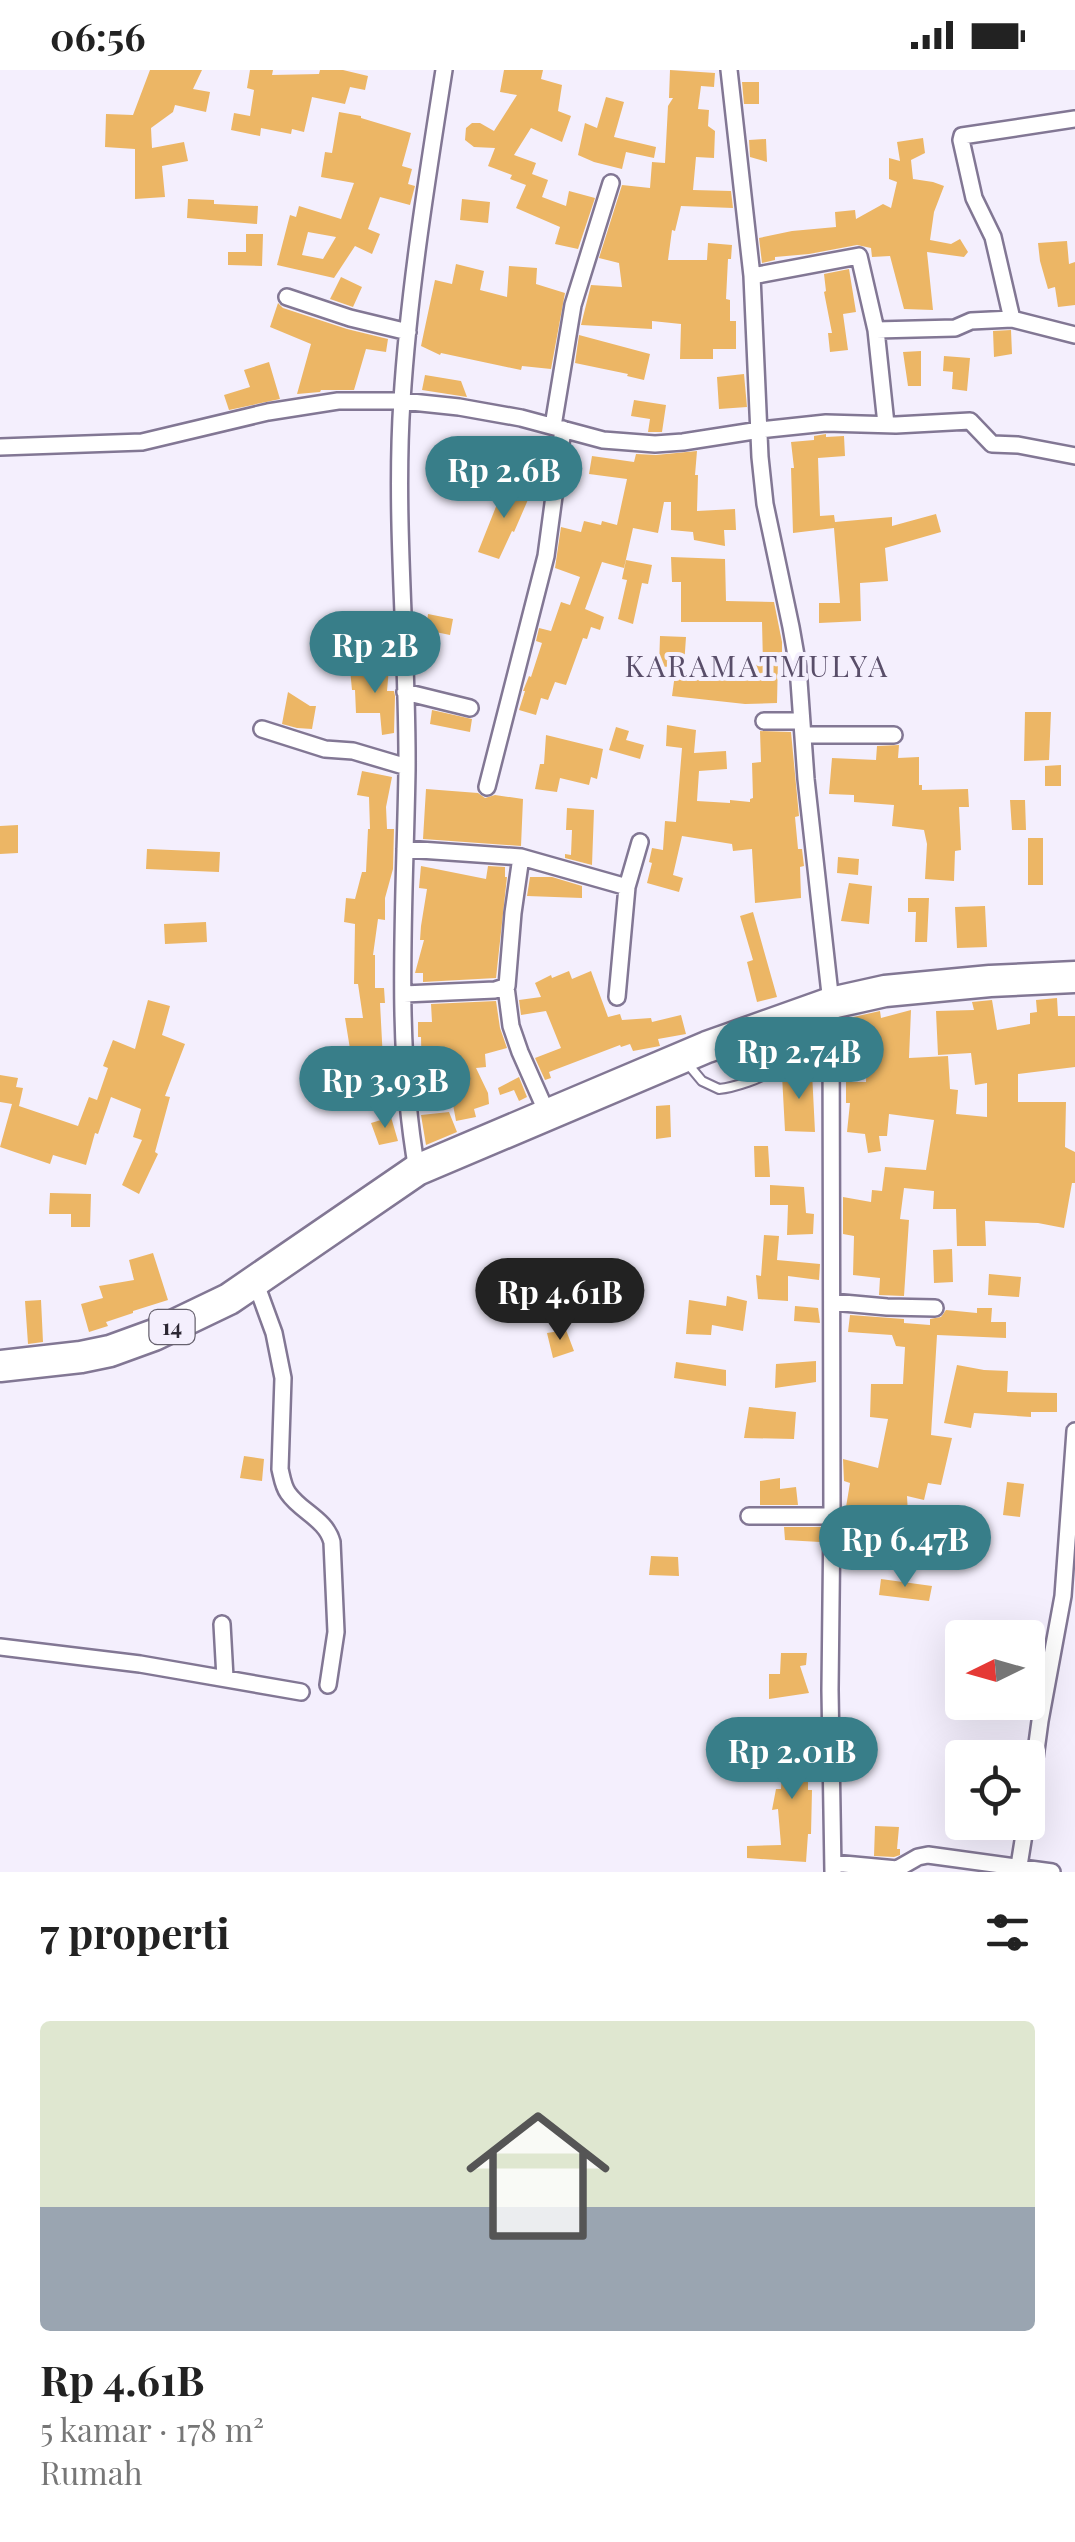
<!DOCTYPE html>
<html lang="id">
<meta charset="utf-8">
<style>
:root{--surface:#fff;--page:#f6f6f6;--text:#222;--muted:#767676;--accent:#387e89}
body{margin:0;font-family:"Playfair Display",serif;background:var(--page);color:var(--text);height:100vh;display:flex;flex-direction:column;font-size:38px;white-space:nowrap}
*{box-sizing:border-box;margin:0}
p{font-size:32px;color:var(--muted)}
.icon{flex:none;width:55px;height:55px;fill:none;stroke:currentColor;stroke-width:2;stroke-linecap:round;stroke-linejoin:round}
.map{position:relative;height:1802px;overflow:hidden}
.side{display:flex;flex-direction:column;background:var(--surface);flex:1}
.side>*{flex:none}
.needle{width:65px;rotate:265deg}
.buttons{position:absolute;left:945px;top:1550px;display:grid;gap:20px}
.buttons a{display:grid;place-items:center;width:100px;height:100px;border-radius:10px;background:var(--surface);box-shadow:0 10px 40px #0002;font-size:50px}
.price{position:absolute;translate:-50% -85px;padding:0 22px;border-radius:35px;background:var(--accent);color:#fff;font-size:32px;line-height:65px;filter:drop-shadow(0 2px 5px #0008)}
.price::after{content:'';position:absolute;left:50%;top:60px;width:30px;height:22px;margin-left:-15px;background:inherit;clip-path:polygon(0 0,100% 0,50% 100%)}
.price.on{background:#222;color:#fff}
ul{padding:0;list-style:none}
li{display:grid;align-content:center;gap:20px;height:530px;padding:0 40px}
li span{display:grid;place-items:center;height:310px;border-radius:10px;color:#555}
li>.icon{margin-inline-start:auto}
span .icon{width:180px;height:180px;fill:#fffc;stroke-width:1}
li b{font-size:42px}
h2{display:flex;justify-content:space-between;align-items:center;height:120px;padding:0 40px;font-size:42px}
.status{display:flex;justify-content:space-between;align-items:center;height:70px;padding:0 50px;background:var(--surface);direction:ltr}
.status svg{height:28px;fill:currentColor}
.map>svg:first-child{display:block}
.building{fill:#ecb665;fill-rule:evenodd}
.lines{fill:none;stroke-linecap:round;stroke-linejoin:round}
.lane-casing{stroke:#827794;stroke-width:12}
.street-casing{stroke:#827794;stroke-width:20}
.highway-casing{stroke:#827794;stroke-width:35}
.lane{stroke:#fff;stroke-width:8}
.street{stroke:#fff;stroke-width:15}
.highway{stroke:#fff;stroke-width:30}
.labels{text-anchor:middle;stroke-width:8;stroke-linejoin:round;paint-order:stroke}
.shield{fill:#f4effd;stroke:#67626f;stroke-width:2.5}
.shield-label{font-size:22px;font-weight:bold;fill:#2b2632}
.quarter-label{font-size:30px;letter-spacing:2.5px;fill:#594e69;stroke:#f4effd}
</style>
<div class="status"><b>06:56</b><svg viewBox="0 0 49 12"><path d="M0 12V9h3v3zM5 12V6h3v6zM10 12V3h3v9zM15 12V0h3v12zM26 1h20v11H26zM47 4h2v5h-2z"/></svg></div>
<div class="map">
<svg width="1075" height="1802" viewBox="0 0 1075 1802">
<rect width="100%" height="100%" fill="#f4effd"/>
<path class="building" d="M150,0h52l-9,19 17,3 -4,20 -31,-7 -2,7 -22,16 1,20 32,-6 4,19 -26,5 3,31 -30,2v-50l-30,-2 1,-33 27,1z
M250,0h23l-1,5 47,-1 1,-4h23l25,6 -3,14 -15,-3 -5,17 -33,-7 -8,35 -12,-3 -1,5 -30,-6 -1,8 -29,-6 3,-17 16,3 4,-26 -7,-2z
M504,0h39l-2,9 21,6 -4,26 13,5 -9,26 -31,-14 -17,27 22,8 -4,11 16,6 -6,17 24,9 3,-15 26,7 -17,51 -23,-5 5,-17 -44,-19 10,-23 -16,-6 2,-4 -24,-9 7,-18 -21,-1 -9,-7 1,-12 6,-5h8l14,8 23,-36 -17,-3z
M670,0l45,3 -1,14 -13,-1 -3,23 11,1 -1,16 7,5 -1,27 -18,-1 -3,33 38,1 2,17 -52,-2 -6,25 -3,-1 -4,30h39l1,-17 24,2 -1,14h-3l-2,40 4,1v21h6v28h-23v10h-33l1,-35 -29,-3v8l-71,-4 10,-40 31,2 -3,-24 -20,-5 23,-73 28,3 2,-26 13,1 3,-57 5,-8h-4z
M742,12h17v22h-15z
M606,27l18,5 -10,35 42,10 -2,11 -28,-6 -4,17 -28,-7 -16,-7 7,-32 12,5z
M339,42l22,4v2l50,15 -9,33 10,3 -4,15 7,2 -5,19 -30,-8 -12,32 12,5 -8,20 -17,-8 -21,32 -57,-13 13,-50 6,2 3,-11 42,13 13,-36 -33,-6 4,-25 7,1zM308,162l28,5 -13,22 -21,-4z
M923,68l2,15 -14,7 2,19 20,3 11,4 -10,26 -4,28 21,4 9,-5 8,13 -4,5 -37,-5 6,58 -29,-1 -14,-53 -18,1 -1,-9 -14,-3 -48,9 -34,3v3l-13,3 -3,-25 33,-7 44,-4 -1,-15 20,-2 1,9 27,-15 8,4 6,-26 -8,-3v-21l11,3 -3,-19z
M766,69l1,23 -17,-5 -1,-17z
M188,129l26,1v4l44,2 -1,18 -70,-6z
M462,129l28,3 -2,21 -28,-3z
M246,164h17l-1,32 -34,-1v-13h18z
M1067,171l2,23 6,-2v43l-17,2 -3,-20 -7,2 -8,-28 -2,-18z
M456,194l28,7 -4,19 27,7 2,-31 28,2 -1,16 29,9 -14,76 -29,-3 -1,4 -80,-17 -1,2 -19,-9 14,-66 17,4z
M849,199l7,43 -13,2 5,36 -18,2 -2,-19h4l-8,-41 2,-1 -2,-17z
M341,207l21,10 -9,20 -23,-8z
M278,233l5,5 64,21 41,10 -2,13 -20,-3 -12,41h-33l-1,2 -23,2 14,-50 -41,-17z
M1011,260l1,24 -18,3 -1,-26z
M579,265l71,19 -6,26 -17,-4 1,-2 -53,-11z
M921,281v35h-13l-5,-34z
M944,286l26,2 -3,33 -15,-2 1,-17 -10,-1z
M269,292l11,37 -51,11 -5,-15 26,-8 -6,-17z
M744,304l3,33 -28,2 -2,-32z
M425,305l36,6 6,16 -45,-7z
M634,330l32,5 -4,27h-14l2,-13 -19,-3z
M826,364v3l18,-1 1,20 -27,2 2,58 14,-1 1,7 57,-5v9l44,-12 5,18 -56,16 3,33 -28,2 1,38 -42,2v-20h21l-6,-75 -41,5 -2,-65h3l-3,-26 23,-2v-4z
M697,381l-2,24h3l-1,36 38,-2 1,21h-12l1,16 -31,-6 -1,-8 -22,-2v-28h-7l-6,31 -25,-5 -9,40 -22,-6 -17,47 19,8 -4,13 -9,-3 -4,12 -4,-1 -17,47 -11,-3 -7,18 -7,-2 -5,17 -17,-5 6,-19h-2l6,-15 2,1 11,-34 -6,-2 3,-13 12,3 10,-29 9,3 10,-28 -25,-9 6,-41 20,5 3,-11 17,4 1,-4 15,4 10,-46 -38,-5 3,-18 42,6 2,-8 20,1z
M505,414l25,11 -16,37 -2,-1 -13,28 -21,-7z
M671,487l54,2 1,42 48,1 8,40v16h-4l-1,45 -32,1 -73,-8 3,-22 77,7 -1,-16 12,-1 -1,-42h-81v-40h-9z
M626,490l26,5 -4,19 -6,-1 -9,41 -15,-5 9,-39 -5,-1z
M428,544l25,5 -3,16 -24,-5z
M660,566l26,1 -2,29 -25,1z
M389,598l-2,23h7l1,5 -1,37 -12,2 -2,-22h-24l-1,-23h-3l-2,-21z
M288,622l22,14h6l-4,23 -15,-1 -15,-4z
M432,640l40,9 -2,13 -40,-8z
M1025,642h26l-2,48 -25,1z
M667,655l29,5 -2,23 32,-2 1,18 -28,2 -2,30 33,2v-3l20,2v-3l3,-1 -1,-35 9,-1 -1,-31 31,1 8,84 -4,1 3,32h4l2,17 -4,1 1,31 -46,5 -3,-54 -19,2 -1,-7 -50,-8 -9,39 10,3 -4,14 -32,-9 5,-20 -3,-1 3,-14 11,2 2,-29 11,1 6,-74 -16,-2z
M616,657l13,4 -3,9 18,5 -4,14 -31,-9z
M546,665l57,14 -6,30 -6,-2 -2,8 -29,-7 -3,14 -22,-3 5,-25h4z
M899,675l-1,13 21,-1v28h3v5l46,-1 1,18h-10l2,43 -6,1 -1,30 -29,-2 2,-35 -3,-14 -32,-4 2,-21 -40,-3v-7l-25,-1 3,-36 44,2 1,-14z
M1061,695v21h-16v-20z
M362,701l30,6 -6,30 1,22h7l-1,40 -8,29v22l-7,-1 -5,36h2v33h9l1,15h-5l3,57h-17l-1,-11h-15l-5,-31h18l-5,-34h-4l1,-60 -11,-2 2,-24 9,1 7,-27h4l2,-43h2l-1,-32 -12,-2z
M426,719l52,4 7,5 10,-3 28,4 -2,47 -98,-7z
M1010,730h15l1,30h-14z
M567,738l27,2 -2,55 -27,-7v-4l6,1 1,-25h-6z
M18,755v28l-18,1v-28z
M1028,768h15v47h-15z
M147,779l73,3 -1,20 -73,-3z
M838,787l21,2 -1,16 -21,-2z
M421,796l65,13 2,-13 17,1v10h2l-11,101 -73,4v-9h-8l9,-33h-4l1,-14 6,-37 -8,-1z
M530,807h22l30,9v12l-55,-2z
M849,813l23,3 -3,38 -28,-3z
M908,828h21l-2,44h-12l1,-30h-8z
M985,836l2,41 -30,1 -2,-41z
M753,842l24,85 -20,5 -10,-40 6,-2 -13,-44z
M206,852l1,20 -42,2 -1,-20z
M569,901l3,8 19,-8 17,46 12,-3 2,6 29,-2 1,4 29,-7 5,19 -28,5 2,7 -27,5 -3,-7 -9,3 -1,-2 -71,27 2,6 -6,2 -10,-22 26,-10 -15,-37 -25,4 -2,-15 22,-3 -6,-14 16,-8 1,3z
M1057,928l1,18h17v51l-57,7v28h48l-1,45 10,5v31h-3l-8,45 -26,-5 -53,-2 1,25h-29l-1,-37h-23l1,-18 -30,-3 -4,31 9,1 -5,76 -25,-1 1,-17 -27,-3 1,-39 -11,-2v-37l28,5 1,-12 10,1 3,-24 41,3 8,-50 -45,-6 -2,22h-8l2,15 -13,2 -3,-19 -18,-2 3,-29h-4v-21h20l1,-36h-16l-2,-28 31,-7 1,7 30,-8 -2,48 39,-2 2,33 8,1 -2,24 31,3v-34l-12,2 -4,-32 -33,2 -2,-44 38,-1 -2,-8 20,-2 5,30 33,-6v-11l7,-1 -1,-12z
M148,930l22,6 -8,29 23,9 -20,52 5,1 -15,55 3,2 -19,40 -17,-9 20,-45 -9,-3 8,-28 -30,-12 -13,37 -3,-1 -9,32 -33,-10 -3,9 -50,-17 12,-43 -12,-2v-27l18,3 -2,9 7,1 -4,18 -6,-2 65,22 11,-29 8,3 11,-32 -5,-2 10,-26 22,9z
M496,931l4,27 7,20 -22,6 1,13 -10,1 12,25 1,11 -15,5 2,8 -20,4 -6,-33h-28l-1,-51h-3v-15h14l-1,-18z
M812,1002l3,60 -30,-1 -3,-56z
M519,1007l8,20 -8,4 -5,-11 -14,5 -2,-7z
M670,1035l1,32 -15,2v-33z
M449,1042l8,20 -31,13 -5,-30z
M391,1047l7,24 -19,4 -8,-22z
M754,1076h14l2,31h-15z
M770,1115l34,2 2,26 8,1 -1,20 -26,1 1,-30h-18z
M50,1123l41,1 -1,33h-19v-13h-22z
M764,1165l15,1 -2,24 43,4 -1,16 -31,-4v25l-30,-2 -2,-24 5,1z
M952,1179l1,33 -19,1 -1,-33z
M153,1183l15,47 -35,11v2l-27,9 2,4 -19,6 -8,-28 22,-6 -4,-12 35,-6 -5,-20z
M989,1204l32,3 -2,20 -31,-2z
M727,1226l20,5 -4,30 -31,-6 -1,10 -25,-1 3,-34 37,6z
M41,1230l2,42 -15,2 -3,-43z
M795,1236l23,2 2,15 -26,-2z
M977,1238h15l-1,14h15v16l-69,-3 -6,100 21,3 -11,47 -13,-2 -4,17 -17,-4 2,36 -66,-7 7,-42 -6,-2 -1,-22 35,9 10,-49 -18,-2 1,-33h32l2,-37 -9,-1 -4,-11 -44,-3 2,-17 54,4v4l26,2v-6l11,-2 5,-7 31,3z
M566,1260l8,21 -21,7 -6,-25z
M816,1291v21l-41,6 1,-24z
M676,1292l50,8v16l-52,-8z
M957,1295l27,5 24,1 -1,21 50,1v19h-26v5l-57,-4 -3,15 -27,-5z
M749,1337l47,5 -2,27 -50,-1z
M244,1386l20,3 -2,22 -22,-3z
M780,1408v11l16,-2 2,18h-38v-24z
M1007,1412l17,2 -4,33 -17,-2z
M784,1457h37l-1,15 -35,-2z
M651,1486l27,1 1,19 -30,-1z
M881,1509l51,7 -3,15 -50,-6z
M781,1583h26l-1,12 -6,1 9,27 -40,6v-25h11z
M812,1662l1,27h-5v31h4l-1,44h-3l-2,28 -59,-4v-12l34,-1 -3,-36 -6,1 4,-21h5l2,-31h-2l-1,-24z
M875,1756l24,1 -2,22h3v6l-6,2 -20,-1z"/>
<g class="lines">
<defs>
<path id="lane" d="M687,993l15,18 17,8c11,-1 49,-11 54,-22 4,-9 0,-24 -1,-34"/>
<path id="street" d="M729,0l23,206 8,181 5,47 26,123 7,40 8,112 25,224 1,513 -2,174 3,182
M1075,49l-113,17 -1,4 13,58 19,39 19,82 63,16
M752,206l107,-20 17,74 79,-2 16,-7 41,-2
M287,227l63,21 58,14
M876,260l10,94
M553,356l20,-121 38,-122
M0,377l142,-5 126,-30 70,-11h64l57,6 62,11 82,22 52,4 28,-2 77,-12 66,-7 70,2 74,-4 22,23 26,1 57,11
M405,622l65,16
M764,651h38
M262,659l63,20 28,2 54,16
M803,665h91
M487,717l59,-231 17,-127
M405,779l116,8 106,30
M506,917l5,39 9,26 27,61
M404,924l91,-4 12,-4 6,-73 8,-56
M617,927l10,-110 13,-45
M417,1100c-23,-129 -12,-269 -10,-400 1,-123 -13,-247 -5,-370 7,-111 25,-221 42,-330
M255,1211l19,52 9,45 -3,91c2,8 3,17 8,24 13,19 38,26 44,49l4,90 -8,53
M832,1232l55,5 48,1
M749,1446h83
M222,1554l3,54
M0,1577l140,17 161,28
M1028,1740l12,-89 23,-125 12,-165
M833,1793l64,6 21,-12 10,-2 124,17
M1018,1802l8,-50"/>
<path id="highway" d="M0,1296l81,-9 29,-6 44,-16 75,-36 188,-129 290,-123 124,-44 54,-12 105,-10 85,-4"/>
</defs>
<use href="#lane" class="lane-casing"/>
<use href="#street" class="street-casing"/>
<use href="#highway" class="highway-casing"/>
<use href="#lane" class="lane"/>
<use href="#street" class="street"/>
<use href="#highway" class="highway"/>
</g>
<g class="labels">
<rect class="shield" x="149.5" y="1240" width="45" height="34" rx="8"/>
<g class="shield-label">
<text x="172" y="1265">14</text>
</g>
<g class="quarter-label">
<text x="757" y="607">KARAMATMULYA</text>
</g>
</g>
</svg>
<div class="buttons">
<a><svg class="needle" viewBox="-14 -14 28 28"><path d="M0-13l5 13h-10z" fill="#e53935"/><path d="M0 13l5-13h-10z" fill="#767676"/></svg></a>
<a><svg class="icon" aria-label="locate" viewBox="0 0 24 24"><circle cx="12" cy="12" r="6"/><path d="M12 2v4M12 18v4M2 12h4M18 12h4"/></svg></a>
</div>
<b class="price" style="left:504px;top:451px">Rp 2.6B</b>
<b class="price" style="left:375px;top:626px">Rp 2B</b>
<b class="price" style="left:799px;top:1032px">Rp 2.74B</b>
<b class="price" style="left:385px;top:1061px">Rp 3.93B</b>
<b class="price on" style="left:560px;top:1273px">Rp 4.61B</b>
<b class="price" style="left:905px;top:1520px">Rp 6.47B</b>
<b class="price" style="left:792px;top:1732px">Rp 2.01B</b>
</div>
<section class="side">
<h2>7 properti<svg class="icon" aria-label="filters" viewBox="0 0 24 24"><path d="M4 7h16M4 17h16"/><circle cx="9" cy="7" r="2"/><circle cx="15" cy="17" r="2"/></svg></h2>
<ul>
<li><span style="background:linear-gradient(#dfe7d0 60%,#9aa5b1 0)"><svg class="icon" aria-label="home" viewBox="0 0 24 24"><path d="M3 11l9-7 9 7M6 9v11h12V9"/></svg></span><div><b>Rp 4.61B</b><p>5 kamar · 178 m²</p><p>Rumah</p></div></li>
</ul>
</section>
